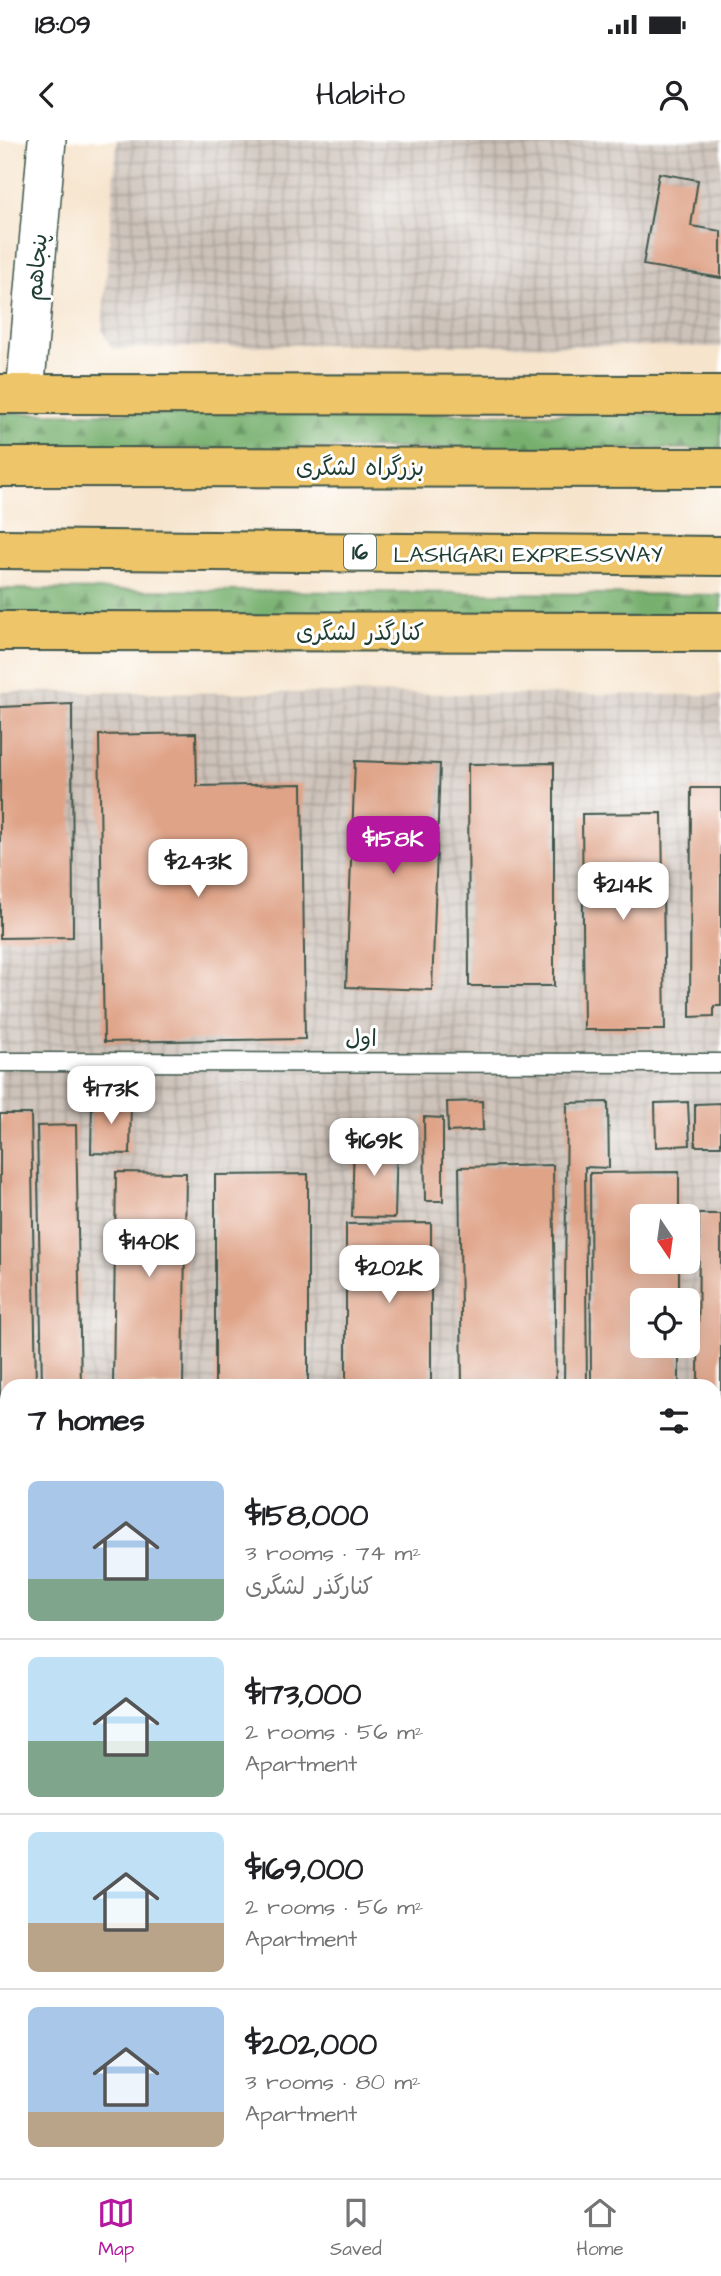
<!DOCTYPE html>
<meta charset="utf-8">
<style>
:root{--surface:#fff;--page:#f2f2f2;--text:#202124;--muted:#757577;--line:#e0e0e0;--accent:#b5179e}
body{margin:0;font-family:"Architects Daughter","Playpen Sans Arabic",sans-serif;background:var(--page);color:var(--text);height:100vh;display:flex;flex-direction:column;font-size:26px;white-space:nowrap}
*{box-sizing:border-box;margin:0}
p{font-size:23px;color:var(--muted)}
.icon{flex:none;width:38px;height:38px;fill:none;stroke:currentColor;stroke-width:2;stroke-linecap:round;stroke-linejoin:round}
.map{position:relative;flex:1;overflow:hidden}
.sheet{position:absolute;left:0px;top:1239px;width:721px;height:800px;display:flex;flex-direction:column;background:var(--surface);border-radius:21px 21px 0 0;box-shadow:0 7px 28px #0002}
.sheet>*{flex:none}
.needle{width:46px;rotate:167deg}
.controls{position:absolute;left:630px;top:1064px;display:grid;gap:14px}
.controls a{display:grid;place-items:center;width:70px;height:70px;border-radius:10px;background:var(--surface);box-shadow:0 7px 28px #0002;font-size:35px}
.price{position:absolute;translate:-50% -60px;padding:0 16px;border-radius:14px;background:#fff;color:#222;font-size:23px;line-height:46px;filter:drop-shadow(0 2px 4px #0008)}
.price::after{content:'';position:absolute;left:50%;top:42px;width:21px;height:16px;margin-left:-10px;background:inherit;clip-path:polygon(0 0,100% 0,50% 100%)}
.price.active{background:var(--accent);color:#fff}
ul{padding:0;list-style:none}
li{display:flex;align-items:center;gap:21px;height:175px;padding:0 28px}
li+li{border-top:2px solid var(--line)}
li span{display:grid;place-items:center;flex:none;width:196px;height:140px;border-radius:10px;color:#555}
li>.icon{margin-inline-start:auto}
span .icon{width:84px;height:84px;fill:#fffc;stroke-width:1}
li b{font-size:30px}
h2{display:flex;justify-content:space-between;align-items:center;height:84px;padding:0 28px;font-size:30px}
.status{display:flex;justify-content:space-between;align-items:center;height:49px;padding:0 35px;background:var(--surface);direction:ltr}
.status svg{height:19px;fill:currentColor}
header{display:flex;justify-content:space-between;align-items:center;height:91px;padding:0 28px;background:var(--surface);font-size:32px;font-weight:600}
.dock{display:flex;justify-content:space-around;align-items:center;height:98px;border-top:2px solid var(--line);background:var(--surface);font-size:19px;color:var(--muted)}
.dock a{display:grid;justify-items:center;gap:4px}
.dock .active{color:var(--accent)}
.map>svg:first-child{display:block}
.industrial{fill:url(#industrial-grid);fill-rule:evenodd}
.forest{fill:url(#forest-firs);stroke:#4b7651;stroke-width:2}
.building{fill:#dfa387}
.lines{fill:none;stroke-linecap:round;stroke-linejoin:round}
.lane-casing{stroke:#3f564b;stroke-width:21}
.street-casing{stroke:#3f564b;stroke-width:40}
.primary-casing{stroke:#3f564b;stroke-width:42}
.highway-casing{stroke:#3f564b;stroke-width:42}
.lane{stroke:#fff;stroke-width:18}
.street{stroke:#fff;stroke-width:37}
.primary{stroke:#eec569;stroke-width:38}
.highway{stroke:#eec569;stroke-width:38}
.labels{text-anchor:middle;stroke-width:6;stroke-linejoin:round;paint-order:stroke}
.shield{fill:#fff;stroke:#627771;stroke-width:2}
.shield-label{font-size:21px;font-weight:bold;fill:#1f3d34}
.street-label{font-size:23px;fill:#1f3d34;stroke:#fff}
</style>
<div class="status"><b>18:09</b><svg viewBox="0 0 49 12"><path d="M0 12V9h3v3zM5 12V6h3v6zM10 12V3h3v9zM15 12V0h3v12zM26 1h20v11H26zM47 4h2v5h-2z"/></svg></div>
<header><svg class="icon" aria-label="back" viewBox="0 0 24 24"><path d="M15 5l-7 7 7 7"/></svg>Habito<svg class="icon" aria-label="person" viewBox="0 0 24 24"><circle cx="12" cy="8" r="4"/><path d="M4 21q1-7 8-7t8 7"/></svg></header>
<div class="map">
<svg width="721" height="2038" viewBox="0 0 721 2038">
<defs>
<pattern id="industrial-grid" width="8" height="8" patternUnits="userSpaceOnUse" patternTransform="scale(1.75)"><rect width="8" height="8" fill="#cdc2b9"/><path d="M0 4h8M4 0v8" fill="none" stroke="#a69f97"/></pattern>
<pattern id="forest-firs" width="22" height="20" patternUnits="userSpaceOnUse" patternTransform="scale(1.75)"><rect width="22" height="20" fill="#77b06e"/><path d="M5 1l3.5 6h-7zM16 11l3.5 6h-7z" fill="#61905b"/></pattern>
</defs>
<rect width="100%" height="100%" fill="#fff"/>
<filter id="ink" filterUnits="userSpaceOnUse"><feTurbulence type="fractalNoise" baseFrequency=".0143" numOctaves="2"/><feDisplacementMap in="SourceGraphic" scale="14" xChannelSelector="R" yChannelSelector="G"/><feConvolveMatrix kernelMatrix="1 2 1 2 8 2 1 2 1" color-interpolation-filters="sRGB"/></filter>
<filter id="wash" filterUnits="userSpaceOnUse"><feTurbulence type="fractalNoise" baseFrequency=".00686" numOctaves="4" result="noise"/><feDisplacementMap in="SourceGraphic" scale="28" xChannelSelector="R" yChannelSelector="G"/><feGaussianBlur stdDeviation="1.57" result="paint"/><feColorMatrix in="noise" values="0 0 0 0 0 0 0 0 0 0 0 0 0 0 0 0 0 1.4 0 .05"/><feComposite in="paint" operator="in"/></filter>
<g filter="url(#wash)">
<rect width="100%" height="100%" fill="#f6e4cc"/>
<path class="industrial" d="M117,0h604v207l-379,-3 -230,5 -10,-19z
M0,552l721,3v1196h-7v-505h-707v500h-7zM642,1076h46v46h-46zM642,1160h46v46h-46z"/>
<path class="forest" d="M0,273l721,1v35l-721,-1z
M0,449l721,6v23l-721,-2z"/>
<g id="blocks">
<path class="building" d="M659,33l39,7 -7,46 30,5v47l-78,-13z
M72,564l1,233 -73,1v-231z
M196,593l1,53 105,-2 3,255 -201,3 -5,-307z
M355,621l85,3 -8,226 -86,-3z
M554,623v223h-85l-1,-222z
M691,648h30v218h-7v10l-24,1z
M662,673l3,217h-81l-2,-216z
M92,958h39l-1,56 -39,-1z
M482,961l1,29 -35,2 -1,-30z
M608,962l1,66 -24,-1 2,219h-23l3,-283z
M688,962l2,43 -34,2 -1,-44z
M721,963v43h-26v-42z
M0,974h31l5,272h-29v42h-7z
M424,977l19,1v83h-18z
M76,985l5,261h-39l-5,-260z
M354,998l43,1 -2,79 -43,-1z
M553,1025l3,221h-94l-3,-219z
M116,1032l70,1 -3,213h-70z
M679,1032v44h-37v46h37v38h-37v46h37v40h-88l-1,-213z
M308,1034v212h-93v-211z
M699,1074h22v255h-7v-83h-16z
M431,1083v163h-85v-162z
M7,1297v35h-7v-34z
M714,1394h7v95h-7z
M0,1448h4l-2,74h-2z
M714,1519h7v238h-7z
M0,1528h7v222h-7z"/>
</g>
</g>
<g filter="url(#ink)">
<use href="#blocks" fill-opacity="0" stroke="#3f564b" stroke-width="2"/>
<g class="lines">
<defs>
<path id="lane" d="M0,922l721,1
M0,1362h7
M714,1365h7"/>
<path id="street" d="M25,254l22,-254
M0,1772h7
M714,1787l7,1
M0,1921h7
M714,1922h7"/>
<path id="primary" d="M0,254l721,1
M0,491l721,1"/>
<path id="highway" d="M0,327l721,1
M0,409l721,7"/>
</defs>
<use href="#lane" class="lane-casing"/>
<use href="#street" class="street-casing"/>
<use href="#primary" class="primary-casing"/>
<use href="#highway" class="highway-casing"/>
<use href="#lane" class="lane"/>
<use href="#street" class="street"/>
<use href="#primary" class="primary"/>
<use href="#highway" class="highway"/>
</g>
</g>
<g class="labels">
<rect class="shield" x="344" y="394.5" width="32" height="35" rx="5"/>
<g class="shield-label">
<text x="360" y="419">16</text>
</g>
<g class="street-label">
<text transform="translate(36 127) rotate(-85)" y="8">پنجاهم</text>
<text x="360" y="335">بزرگراه لشگری</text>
<text x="528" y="422">LASHGARI EXPRESSWAY</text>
<text x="360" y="500">کنارگذر لشگری</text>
<text x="361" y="906">اول</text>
</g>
</g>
</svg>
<div class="controls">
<a><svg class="needle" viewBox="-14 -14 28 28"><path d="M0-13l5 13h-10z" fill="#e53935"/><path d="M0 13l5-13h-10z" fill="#757577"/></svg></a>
<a><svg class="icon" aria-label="locate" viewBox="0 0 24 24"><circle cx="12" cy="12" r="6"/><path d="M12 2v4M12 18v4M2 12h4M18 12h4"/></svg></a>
</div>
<b class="price active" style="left:393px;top:736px">$158K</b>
<b class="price" style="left:198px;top:759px">$243K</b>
<b class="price" style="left:623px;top:782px">$214K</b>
<b class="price" style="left:111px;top:986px">$173K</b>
<b class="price" style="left:374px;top:1038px">$169K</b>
<b class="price" style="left:149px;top:1139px">$140K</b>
<b class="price" style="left:389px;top:1165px">$202K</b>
<section class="sheet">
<h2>7 homes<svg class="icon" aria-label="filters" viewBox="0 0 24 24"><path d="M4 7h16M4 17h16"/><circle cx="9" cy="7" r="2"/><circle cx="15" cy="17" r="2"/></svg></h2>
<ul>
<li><span style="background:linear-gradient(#a9c7e8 70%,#7fa58c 0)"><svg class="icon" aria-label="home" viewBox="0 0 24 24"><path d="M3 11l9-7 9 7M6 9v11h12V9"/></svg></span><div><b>$158,000</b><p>3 rooms · 74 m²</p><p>کنارگذر لشگری</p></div></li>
<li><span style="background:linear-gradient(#bfe0f5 60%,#7fa58c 0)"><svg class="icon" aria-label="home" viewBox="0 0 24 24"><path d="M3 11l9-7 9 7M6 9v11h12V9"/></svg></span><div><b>$173,000</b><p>2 rooms · 56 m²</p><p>Apartment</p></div></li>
<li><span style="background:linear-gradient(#bfe0f5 65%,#b9a48a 0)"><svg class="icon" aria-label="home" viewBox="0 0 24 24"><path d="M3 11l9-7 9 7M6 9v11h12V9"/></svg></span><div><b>$169,000</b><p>2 rooms · 56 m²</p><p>Apartment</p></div></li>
<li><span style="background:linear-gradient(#a9c7e8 75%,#b9a48a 0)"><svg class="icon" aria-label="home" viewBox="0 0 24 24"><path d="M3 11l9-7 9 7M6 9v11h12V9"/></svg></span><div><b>$202,000</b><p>3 rooms · 80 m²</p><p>Apartment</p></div></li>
</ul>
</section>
</div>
<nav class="dock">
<a class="active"><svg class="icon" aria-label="map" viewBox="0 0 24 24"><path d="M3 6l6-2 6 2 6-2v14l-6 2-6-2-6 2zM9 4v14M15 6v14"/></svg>Map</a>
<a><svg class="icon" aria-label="saved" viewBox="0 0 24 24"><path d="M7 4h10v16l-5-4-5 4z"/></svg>Saved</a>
<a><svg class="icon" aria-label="home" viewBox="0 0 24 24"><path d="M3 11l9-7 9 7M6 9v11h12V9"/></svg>Home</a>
</nav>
